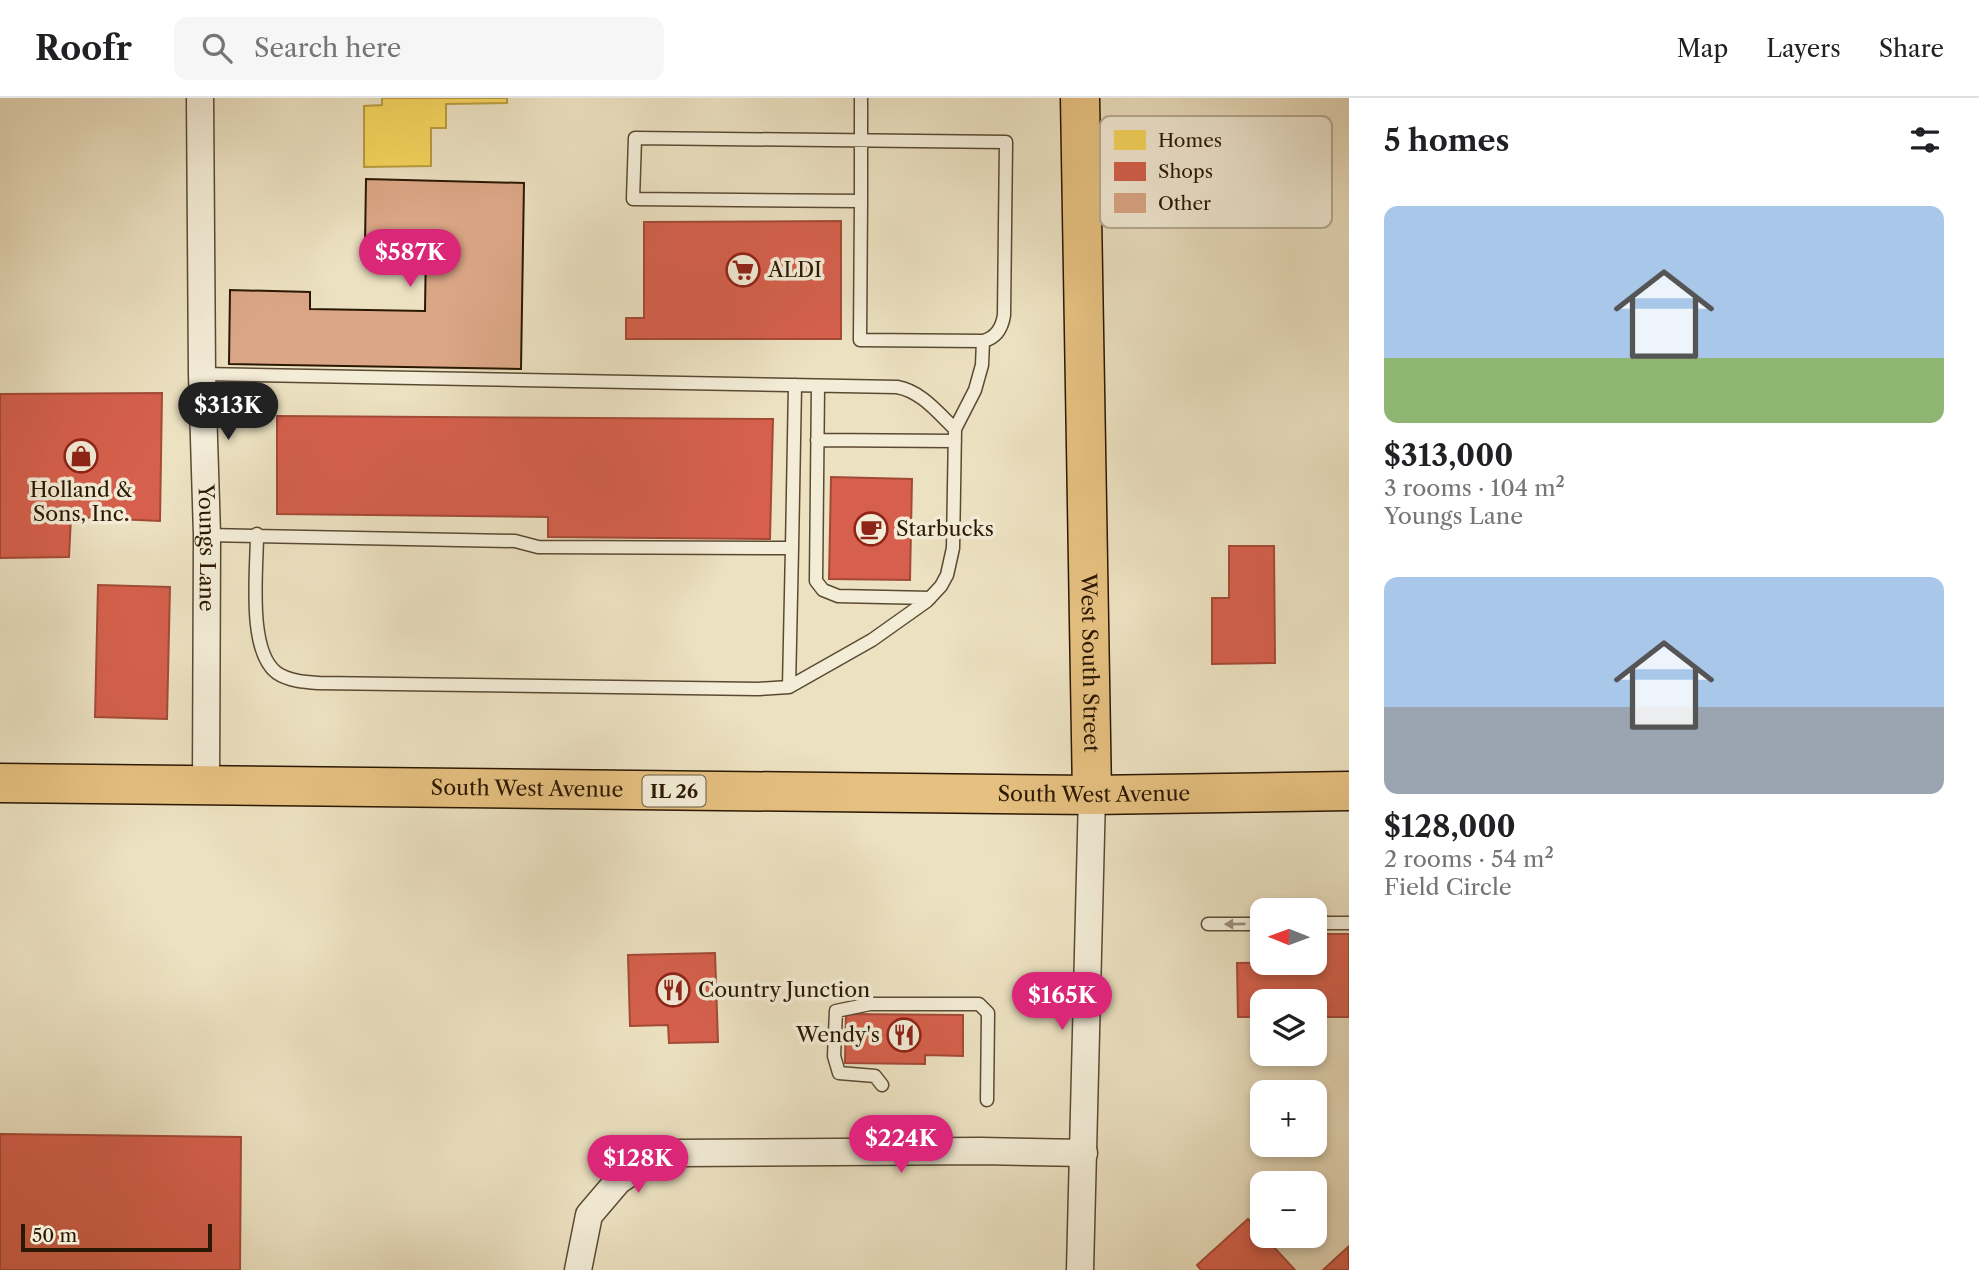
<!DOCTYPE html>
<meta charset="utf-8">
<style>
:root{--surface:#fff;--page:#f6f6f6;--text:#202124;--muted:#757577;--line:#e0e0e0;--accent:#db2777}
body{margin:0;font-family:"Libre Caslon Text",serif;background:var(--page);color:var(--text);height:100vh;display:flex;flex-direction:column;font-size:26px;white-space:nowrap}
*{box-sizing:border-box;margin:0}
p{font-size:23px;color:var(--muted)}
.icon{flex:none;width:38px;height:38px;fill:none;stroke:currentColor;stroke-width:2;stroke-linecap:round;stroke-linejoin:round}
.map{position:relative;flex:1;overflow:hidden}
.panel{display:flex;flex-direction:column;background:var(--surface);width:630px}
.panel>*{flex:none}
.needle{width:46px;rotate:271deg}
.controls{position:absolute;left:1250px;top:800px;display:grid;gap:14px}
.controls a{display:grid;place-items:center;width:77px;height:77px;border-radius:14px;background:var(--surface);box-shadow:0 4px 10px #0003;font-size:35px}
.scale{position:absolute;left:21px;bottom:18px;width:191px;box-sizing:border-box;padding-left:7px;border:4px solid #2b1802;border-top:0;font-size:19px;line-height:24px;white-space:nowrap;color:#2b1802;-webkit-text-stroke:5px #f3ecd7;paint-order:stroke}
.price{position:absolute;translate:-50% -60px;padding:0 16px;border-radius:24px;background:var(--accent);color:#fff;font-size:23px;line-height:46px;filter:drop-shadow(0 2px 4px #0008)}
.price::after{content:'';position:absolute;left:50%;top:42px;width:21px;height:16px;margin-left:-10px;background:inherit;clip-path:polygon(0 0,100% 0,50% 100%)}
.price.active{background:#222;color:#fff}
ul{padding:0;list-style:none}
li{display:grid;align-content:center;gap:14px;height:371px;padding:0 35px}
li span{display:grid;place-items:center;height:217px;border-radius:14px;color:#555}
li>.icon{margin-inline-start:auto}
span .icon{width:126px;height:126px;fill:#fffc;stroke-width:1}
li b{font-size:30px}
h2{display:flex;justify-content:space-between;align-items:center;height:84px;padding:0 35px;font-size:30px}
header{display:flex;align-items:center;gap:42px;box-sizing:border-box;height:98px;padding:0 35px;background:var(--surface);border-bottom:2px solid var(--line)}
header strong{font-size:33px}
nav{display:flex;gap:38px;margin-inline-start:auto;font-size:24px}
.search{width:490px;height:63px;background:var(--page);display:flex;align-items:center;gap:18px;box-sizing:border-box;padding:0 24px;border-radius:14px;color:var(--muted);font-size:26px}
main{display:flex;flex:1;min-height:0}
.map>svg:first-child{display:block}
.homes{fill:#f6d55c;stroke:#b99c41;stroke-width:2}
.shops{fill:#d6604d;stroke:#a34a36;stroke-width:2}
.building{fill:#dba686;stroke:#2b1802;stroke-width:2}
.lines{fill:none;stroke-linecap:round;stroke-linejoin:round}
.lane-casing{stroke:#5b4a32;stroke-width:15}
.street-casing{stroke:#5b4a32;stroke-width:29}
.primary-casing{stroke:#2b1802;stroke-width:41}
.lane{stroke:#f3ecd7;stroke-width:12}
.street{stroke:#f3ecd7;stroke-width:26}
.primary{stroke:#e6c080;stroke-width:38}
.oneway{fill:#998d77}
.labels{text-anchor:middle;stroke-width:7;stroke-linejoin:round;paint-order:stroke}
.shield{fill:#f3ecd7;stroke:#675842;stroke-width:2}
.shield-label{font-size:19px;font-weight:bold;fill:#2b1802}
.poi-label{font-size:21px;fill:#2b1802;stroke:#f3ecd7;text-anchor:start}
.street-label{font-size:21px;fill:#2b1802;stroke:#f3ecd7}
.key{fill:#f3ecd7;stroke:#b7ac97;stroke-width:2}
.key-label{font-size:19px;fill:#2b1802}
</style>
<header>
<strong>Roofr</strong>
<div class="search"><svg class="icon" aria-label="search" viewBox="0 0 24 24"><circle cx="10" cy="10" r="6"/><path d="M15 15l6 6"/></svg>Search here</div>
<nav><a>Map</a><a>Layers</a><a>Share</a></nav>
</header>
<main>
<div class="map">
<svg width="1349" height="1172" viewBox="0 0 1349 1172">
<rect width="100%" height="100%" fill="#ece1c1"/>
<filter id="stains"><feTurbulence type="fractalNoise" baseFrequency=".00286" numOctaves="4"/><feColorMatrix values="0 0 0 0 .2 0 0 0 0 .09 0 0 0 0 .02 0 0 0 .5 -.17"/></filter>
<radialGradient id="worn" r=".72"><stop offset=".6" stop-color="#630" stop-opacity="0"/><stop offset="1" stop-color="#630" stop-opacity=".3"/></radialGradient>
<path class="homes" d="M382,0h125v5l-61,1v24h-15v38l-67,1v-61l18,-1z"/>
<path class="shops" d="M841,123v118h-215v-21h18v-96z
M162,295l-2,128 -89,-4 -2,40 -69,1v-164z
M277,318l496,3 -3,120 -222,-2v-20l-271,-3z
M831,379l81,2 -2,101 -81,-1z
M1229,448h45l1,117 -63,1v-66h17z
M98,487l72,2 -3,132 -72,-2z
M1314,836h35v83h-35v-16h-52v16h-24l-1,-54 77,-1z
M715,855l3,89 -49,1 -1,-18 -38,1 -2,-71z
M846,916l117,1v41l-38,-1v9l-80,-1z
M0,1036l241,3 -1,133h-240z
M1248,1121l47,51h-94l-4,-5z
M1348,1149l1,23h-26z"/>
<path class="building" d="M366,81l158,4 -3,186 -292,-5 1,-74 80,2v17l115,2 1,-66 -61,-1z"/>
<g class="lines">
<defs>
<path id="lane" d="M635,40l371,4 -2,173c-2,13 -8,23 -21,26l-123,-1 1,-139 -228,-2z
M861,103v-103
M202,276l695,13c24,4 41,26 58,42
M818,288l-2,195 7,9 15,6 92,2
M817,342l138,1
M207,437l308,6 23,6 254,1 -3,139 -31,2 -439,-6c-14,-1 -30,-2 -42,-10 -30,-22 -20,-103 -20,-139
M792,450l3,-163
M789,589l83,-47 55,-39 14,-15 6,-11 6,-27 2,-119 20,-39 7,-25 1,-24
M1314,825h35
M1208,826h54
M882,987l-7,-9 -36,-3 -5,-17 2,-45 34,-7h109l9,9 -1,87"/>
<g id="street">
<path id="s1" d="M200,0l2,276 5,161 -1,251"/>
<path d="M578,1172l11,-55 29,-34 29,-20 30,-8 304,-2 103,2"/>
<path d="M1080,1172l12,-475"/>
</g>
<g id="primary">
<path id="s2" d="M1080,0l12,697"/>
<path id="s3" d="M0,685l1092,12 257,-4"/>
</g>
</defs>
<use href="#lane" class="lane-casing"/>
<use href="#street" class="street-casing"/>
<use href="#primary" class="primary-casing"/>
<use href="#lane" class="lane"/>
<use href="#street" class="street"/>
<use href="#primary" class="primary"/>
</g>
<defs><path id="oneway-solid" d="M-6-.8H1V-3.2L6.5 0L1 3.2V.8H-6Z" transform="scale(1.75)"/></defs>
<use class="oneway" href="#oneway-solid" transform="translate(1235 826) rotate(179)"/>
<defs>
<symbol id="supermarket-ring" viewBox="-11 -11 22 22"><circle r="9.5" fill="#f3ecd7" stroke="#8f2418" stroke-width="1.5"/><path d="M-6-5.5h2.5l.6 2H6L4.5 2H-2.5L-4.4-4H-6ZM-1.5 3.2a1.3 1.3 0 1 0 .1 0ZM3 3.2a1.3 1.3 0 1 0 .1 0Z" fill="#8f2418"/></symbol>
<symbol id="shop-ring" viewBox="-11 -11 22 22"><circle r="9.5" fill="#f3ecd7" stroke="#8f2418" stroke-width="1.5"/><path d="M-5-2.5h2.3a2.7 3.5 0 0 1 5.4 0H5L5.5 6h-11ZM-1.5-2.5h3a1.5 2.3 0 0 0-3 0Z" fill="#8f2418"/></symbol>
<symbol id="cafe-ring" viewBox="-11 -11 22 22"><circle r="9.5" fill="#f3ecd7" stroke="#8f2418" stroke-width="1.5"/><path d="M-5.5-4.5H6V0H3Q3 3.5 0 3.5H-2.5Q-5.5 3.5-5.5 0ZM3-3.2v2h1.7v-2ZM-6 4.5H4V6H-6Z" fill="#8f2418"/></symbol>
<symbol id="restaurant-ring" viewBox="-11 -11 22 22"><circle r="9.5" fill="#f3ecd7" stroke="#8f2418" stroke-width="1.5"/><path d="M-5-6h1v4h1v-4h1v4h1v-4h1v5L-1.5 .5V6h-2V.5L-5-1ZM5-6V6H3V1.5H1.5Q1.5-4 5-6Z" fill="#8f2418"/></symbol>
</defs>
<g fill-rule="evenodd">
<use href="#supermarket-ring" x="724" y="153" width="38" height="38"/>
<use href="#shop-ring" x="62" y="339" width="38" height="38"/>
<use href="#cafe-ring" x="852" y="412" width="38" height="38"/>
<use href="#restaurant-ring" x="654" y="873" width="38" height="38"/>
<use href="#restaurant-ring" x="885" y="918" width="38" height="38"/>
</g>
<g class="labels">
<rect class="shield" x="642.5" y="677.5" width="63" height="31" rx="5"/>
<g class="shield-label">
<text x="674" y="700">IL 26</text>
</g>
<g class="poi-label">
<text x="768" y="179">ALDI</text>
<text x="81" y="399" text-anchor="middle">Holland &amp;<tspan x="81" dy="24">Sons, Inc.</tspan></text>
<text x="896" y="438">Starbucks</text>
<text x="698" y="899">Country Junction</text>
<text x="880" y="944" text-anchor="end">Wendy's</text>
</g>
<g class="street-label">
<text dy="7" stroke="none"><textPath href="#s1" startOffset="450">Youngs Lane</textPath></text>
<text dy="7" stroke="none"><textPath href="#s2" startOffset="565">West South Street</textPath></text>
<text dy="7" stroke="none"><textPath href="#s3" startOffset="527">South West Avenue</textPath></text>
<text dy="7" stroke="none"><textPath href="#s3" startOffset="1094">South West Avenue</textPath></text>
</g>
</g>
<rect x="1100" y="18" width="232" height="112" rx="10" class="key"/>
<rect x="1114" y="32" width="32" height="20" fill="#f6d55c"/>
<rect x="1114" y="64" width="32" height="19" fill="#d6604d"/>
<rect x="1114" y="95" width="32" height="20" fill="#dba686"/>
<g class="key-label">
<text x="1158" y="49">Homes</text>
<text x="1158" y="80">Shops</text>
<text x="1158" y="112">Other</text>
</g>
<rect width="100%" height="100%" filter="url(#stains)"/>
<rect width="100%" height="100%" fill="url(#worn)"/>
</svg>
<div class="controls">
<a><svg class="needle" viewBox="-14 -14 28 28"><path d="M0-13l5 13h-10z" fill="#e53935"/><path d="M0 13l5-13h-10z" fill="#757577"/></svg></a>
<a><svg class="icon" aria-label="layers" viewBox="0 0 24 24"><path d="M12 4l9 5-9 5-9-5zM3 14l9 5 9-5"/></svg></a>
<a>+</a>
<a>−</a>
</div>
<div class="scale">50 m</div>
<b class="price" style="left:410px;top:191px">$587K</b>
<b class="price active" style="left:228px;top:344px">$313K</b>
<b class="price" style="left:1062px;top:934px">$165K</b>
<b class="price" style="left:901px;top:1077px">$224K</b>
<b class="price" style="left:638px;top:1097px">$128K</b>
</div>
<section class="panel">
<h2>5 homes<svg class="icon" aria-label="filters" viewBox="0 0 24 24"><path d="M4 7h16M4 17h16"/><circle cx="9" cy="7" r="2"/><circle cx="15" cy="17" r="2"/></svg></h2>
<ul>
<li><span style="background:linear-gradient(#a9c7e8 70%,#8fb573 0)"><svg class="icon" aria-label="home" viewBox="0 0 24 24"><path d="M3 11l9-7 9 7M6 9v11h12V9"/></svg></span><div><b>$313,000</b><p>3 rooms · 104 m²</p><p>Youngs Lane</p></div></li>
<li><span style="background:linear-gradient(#a9c7e8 60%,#9aa5b1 0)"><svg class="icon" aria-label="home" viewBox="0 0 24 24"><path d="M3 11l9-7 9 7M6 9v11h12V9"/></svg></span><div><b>$128,000</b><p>2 rooms · 54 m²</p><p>Field Circle</p></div></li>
</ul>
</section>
</main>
